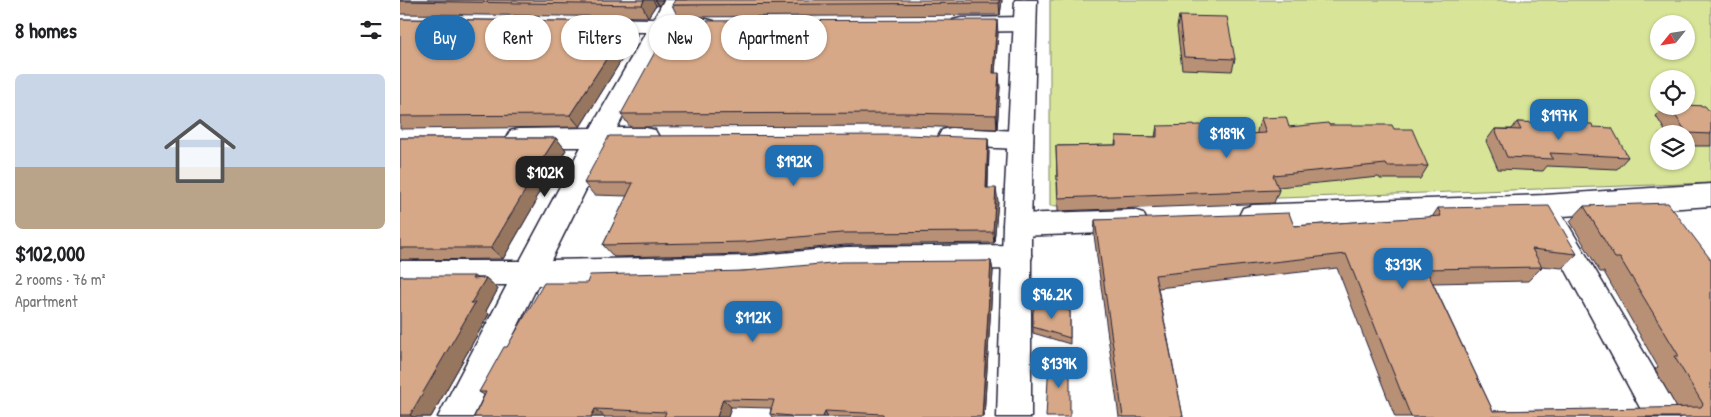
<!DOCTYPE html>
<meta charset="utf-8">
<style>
:root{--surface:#fff;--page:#f6f6f6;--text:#202124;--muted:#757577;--accent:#1f6fb2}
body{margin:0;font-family:"Patrick Hand",sans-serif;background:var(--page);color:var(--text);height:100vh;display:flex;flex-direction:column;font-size:19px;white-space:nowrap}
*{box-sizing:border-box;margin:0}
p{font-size:16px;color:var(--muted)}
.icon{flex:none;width:28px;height:28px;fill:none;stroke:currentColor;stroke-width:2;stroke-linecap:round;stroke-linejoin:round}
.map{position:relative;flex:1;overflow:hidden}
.sheet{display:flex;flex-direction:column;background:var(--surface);width:400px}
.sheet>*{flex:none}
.banner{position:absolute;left:15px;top:15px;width:475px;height:45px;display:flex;gap:10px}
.needle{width:32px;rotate:240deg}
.fabs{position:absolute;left:1250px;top:15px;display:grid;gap:10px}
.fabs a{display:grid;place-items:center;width:45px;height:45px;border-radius:50%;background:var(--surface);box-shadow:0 1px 4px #0004;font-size:25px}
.price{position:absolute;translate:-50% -42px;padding:0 11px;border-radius:10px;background:var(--accent);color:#fff;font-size:16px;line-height:32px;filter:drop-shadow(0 1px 2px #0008)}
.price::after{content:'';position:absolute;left:50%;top:30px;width:15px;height:11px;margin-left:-8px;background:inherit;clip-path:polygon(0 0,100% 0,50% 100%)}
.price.active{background:#222;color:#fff}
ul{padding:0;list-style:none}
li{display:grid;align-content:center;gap:10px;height:265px;padding:0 15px}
li span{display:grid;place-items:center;height:155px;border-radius:8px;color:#555}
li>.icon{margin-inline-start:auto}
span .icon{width:90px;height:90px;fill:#fffc;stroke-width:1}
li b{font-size:21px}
h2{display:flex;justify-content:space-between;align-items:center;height:60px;padding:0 15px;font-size:21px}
.pill{padding:0 18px;border-radius:22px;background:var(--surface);box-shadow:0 1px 4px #0004;font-size:18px;line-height:45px}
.pill.active{background:var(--accent);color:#fff}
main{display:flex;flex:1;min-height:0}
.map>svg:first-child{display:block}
.green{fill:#d8e598;stroke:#7d846a;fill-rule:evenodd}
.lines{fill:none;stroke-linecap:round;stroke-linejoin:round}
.street-casing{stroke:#22223b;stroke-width:3}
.secondary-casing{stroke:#22223b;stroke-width:3}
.street{fill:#fff;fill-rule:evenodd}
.secondary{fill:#fff;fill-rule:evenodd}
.wall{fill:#b89074;stroke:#22223b}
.shaded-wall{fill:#96765e;stroke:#22223b}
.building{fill:#d6a887;stroke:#22223b}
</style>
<main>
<section class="sheet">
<h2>8 homes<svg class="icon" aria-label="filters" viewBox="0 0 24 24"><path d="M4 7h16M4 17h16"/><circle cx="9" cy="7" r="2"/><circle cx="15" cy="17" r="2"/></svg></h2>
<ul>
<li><span style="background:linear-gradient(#c9d6e8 60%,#b9a48a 0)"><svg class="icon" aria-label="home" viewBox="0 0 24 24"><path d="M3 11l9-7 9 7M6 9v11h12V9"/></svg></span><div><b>$102,000</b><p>2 rooms · 76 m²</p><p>Apartment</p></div></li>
</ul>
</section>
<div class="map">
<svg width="1311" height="417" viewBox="0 0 1311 417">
<rect width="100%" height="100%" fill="#fff"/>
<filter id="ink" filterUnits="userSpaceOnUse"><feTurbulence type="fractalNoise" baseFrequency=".02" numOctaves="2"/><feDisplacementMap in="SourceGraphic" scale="10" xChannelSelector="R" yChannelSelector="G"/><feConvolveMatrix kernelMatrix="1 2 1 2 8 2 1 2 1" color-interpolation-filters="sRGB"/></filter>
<g filter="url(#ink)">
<path class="green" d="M650,0h661v183l-661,23zM1259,24h27v27h-27zM1259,79h27v27h-27zM1259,134h27v27h-27z"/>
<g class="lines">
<defs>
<path id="street" d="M264,0h22l-11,19h31l8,2 3,5 -3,5 -8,2h-38l-51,95h29l9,2 4,7 -4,7 -9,2 -39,1 -56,113 200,-4 95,-9 172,-2 10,3 4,9 -4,9 -10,3 -172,2 -95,9 -213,5 -65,132h-35l69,-132h-107v-24h120l61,-114h-62l-9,-2 -4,-7 4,-7 9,-2 72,-1 55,-96h-52l-8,-2 -3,-5 3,-5 8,-2 60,1z
M625,17l8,2 3,5 -3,5 -8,2 -64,1 -8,-2 -3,-5 3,-5 8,-2z
M551,128l69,3 9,2 4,7 -4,7 -9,2 -69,-3 -9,-2 -4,-7 4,-7z
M1311,184v22l-148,10 112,189 5,12h-35l-104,-193 4,-7 -292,10 -10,-3 -4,-8 4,-8 10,-3 292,-10z
M733,210l10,3 4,8 -4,8 -10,3 -116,4 -10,-3 -4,-8 4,-8 10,-3z"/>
<path id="secondary" d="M615,0h22l-6,225v192h-34l6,-192z"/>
</defs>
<use href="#street" class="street-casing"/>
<use href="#secondary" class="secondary-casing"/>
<use href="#street" class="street"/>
<use href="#secondary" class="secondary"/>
</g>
<path class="wall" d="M0,0h263l-4,6 -3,-1 -8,12 -248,-3z
M602,0l-2,15 -322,2 -6,-12z
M779,16l56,43 -3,12 -50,-2 -5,-42z
M0,19l230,3 7,13 -57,92 -180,2z
M598,33l-3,40 5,14 -3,42 -88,-3 -279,1 -9,-13z
M1265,106h21l25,7v33h-25v-12h-19l-11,-18z
M861,118l28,9 40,-2 65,4 34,37 -8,13h-40l-1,-2 -101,10 1,3 -5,13 -216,8 -2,-65 59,-1 1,-9 39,1 2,-11 47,10 53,-2v-3z
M1117,122l76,5 35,30 -11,12 -70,-3 -4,5 -45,-2 -12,-28 9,-12h17z
M0,138h156l10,12 -31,49 2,1 -34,59 -103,1z
M588,138l1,12 -1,38 10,13 -4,42 -148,2 -95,9 -137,3 -11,-12 24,-49 -33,-1 -10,-12z
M1184,206l127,54v157h-316l-58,-149 -179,20 25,129h-64l-25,-182 1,-15 199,6 138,-9 6,-9 139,46 -15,14 -21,-2 1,1 -14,14 -95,2 60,128 184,-3 -22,-39 3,-2 -54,-95h-4l-30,-51z
M591,261l2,10 -9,146h-212l-2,-3 1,-6 -40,-1 -3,10h-254l10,-22 -5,-3 28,-45 80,-64 157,-12z
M0,276l86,2 12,11 -12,22 3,3 -58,103h-31z
M670,311v33l-37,-11v-21z"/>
<path class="shaded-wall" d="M244,0h9l3,5 -8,12 -6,-12z
M255,0h8l-4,6z
M599,0h3l-2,15 -1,-12z
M597,20l1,13 -4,54 -1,-14z
M230,22l7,13 -57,92 -10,-12z
M599,73l1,14 -3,42 -1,-14z
M156,138l10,12 -31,49 2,1 -34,59 -12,-11 32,-59z
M588,138l1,12 -2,50 -1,-12z
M596,188l2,13 -4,42 -1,-11z
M591,261l2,10 -9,146h-2z
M74,276l9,7 3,-5 12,11 -12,22 3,3 -58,103h-18l-3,-2 61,-112 1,-24z
M323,399l8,8 -3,10h-11z
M195,409l10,8h-14z
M425,411l3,6h-5z"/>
<path class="building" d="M0,0h244l-2,5 -242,-4z
M275,0h324v3l-327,2z
M779,16l48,1 8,42 -51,-2z
M0,19l230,3 -60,93 -170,1z
M597,20l-4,53h6l-3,42 -90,-2 -285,1 51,-93z
M1286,105l19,1 6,7v21l-24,-1 -18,-27h17z
M886,117l3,10 39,-4 1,2h63l2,4h18l16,37h-41l-1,-2 -113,11 6,15 -221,8 -2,-52 60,-1v-9l41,1v-11l44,-1 3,11 62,-3 -5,-15z
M1117,122l75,2 1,3 19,1 16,29 -78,-4 3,6 -46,-2 -12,-28 26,1z
M506,135l82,3 -2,50h10l-3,44 -152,1 -97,9 -141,3 30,-62h-49l25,-47z
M0,138h156l-33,51h3l-35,59h-91z
M1268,203l43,57v157h-300l-65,-163 -191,21 28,142h-60l-28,-197 194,-7 5,13 147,-10 -3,-8 111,-2 28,48 -45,-5 10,18 -116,2 67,142 208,-4 2,-3 -29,-48h5l-59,-98h-5l-31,-52z
M591,261l-9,156h-99v-3l-58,-3 -2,6h-32v-1l-21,-2 4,-14 -51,-1 -6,18h-53l2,-5 -71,-3 -4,8h-117l12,-25h-7l25,-45h3l37,-64h43l3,-8 154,-4 98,-9z
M0,276h74l-2,3 14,-1 -15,25h4l-65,112h-10z
M636,302l34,9v27l-37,-11v-15z
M649,359h21v58h-24z"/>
</g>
</svg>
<div class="fabs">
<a><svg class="needle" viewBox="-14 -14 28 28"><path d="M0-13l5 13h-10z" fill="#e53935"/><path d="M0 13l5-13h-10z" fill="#757577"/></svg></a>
<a><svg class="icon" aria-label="locate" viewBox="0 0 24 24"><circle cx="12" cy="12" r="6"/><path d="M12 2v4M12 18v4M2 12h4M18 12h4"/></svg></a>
<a><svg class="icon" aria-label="layers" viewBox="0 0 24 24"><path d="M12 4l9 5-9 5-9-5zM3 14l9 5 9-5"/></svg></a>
</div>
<b class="price" style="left:1159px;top:141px">$197K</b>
<b class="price" style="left:827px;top:159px">$189K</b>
<b class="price" style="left:394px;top:187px">$192K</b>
<b class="price active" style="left:145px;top:198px">$102K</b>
<b class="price" style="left:1003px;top:290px">$313K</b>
<b class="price" style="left:652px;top:320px">$96.2K</b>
<b class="price" style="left:353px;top:343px">$112K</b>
<b class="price" style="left:659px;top:389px">$139K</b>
<div class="banner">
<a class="pill active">Buy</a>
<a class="pill">Rent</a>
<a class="pill">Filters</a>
<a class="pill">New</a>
<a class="pill">Apartment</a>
</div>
</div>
</main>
